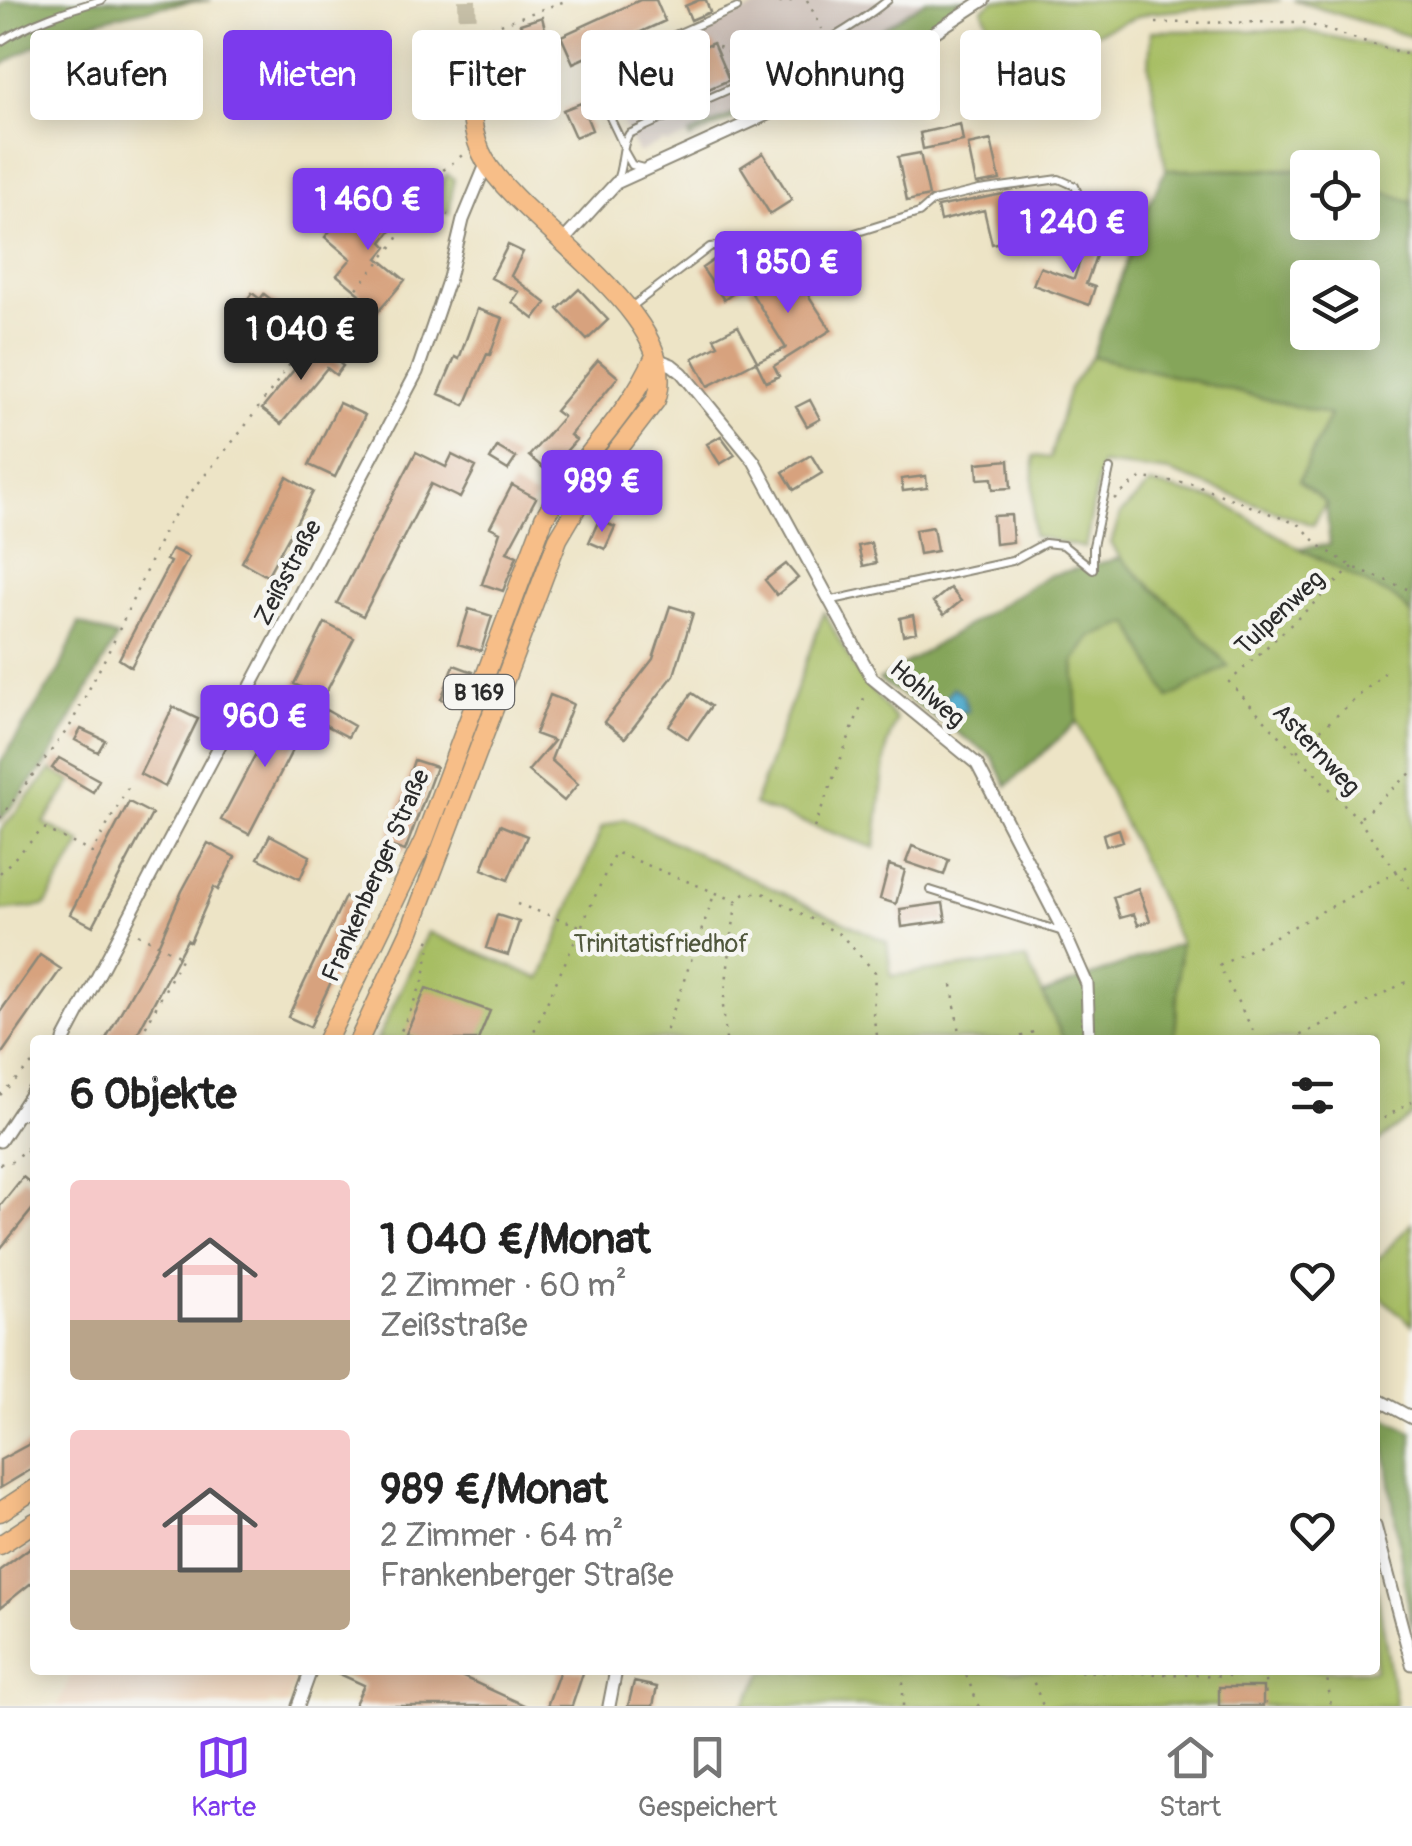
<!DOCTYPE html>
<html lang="de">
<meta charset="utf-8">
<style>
:root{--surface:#fff;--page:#f2f2f2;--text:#222;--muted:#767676;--line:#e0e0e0;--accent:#7c3aed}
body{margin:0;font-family:Pangolin,sans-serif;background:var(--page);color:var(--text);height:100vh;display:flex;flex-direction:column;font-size:38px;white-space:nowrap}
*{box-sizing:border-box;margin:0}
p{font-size:32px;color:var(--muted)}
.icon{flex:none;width:55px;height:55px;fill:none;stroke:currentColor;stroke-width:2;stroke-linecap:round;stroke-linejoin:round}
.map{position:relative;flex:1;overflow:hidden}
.panel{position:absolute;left:30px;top:1035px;width:1350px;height:640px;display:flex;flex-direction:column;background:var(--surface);border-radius:10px;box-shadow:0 5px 25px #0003}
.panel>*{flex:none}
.top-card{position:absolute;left:30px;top:30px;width:1352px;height:90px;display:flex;gap:20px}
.fabs{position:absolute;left:1290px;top:150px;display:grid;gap:20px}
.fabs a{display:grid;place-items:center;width:90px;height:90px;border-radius:10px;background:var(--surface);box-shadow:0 5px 25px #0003;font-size:50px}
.price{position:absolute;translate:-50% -85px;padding:0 22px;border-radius:10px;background:var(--accent);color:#fff;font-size:32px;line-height:65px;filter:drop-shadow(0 2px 5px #0008)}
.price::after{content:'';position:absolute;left:50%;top:60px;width:30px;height:22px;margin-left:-15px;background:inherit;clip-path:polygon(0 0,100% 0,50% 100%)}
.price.on{background:#222;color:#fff}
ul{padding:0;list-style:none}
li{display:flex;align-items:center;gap:30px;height:250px;padding:0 40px}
li span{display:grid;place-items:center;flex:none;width:280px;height:200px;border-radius:10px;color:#555}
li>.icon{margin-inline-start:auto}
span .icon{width:120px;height:120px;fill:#fffc;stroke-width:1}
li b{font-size:42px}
h2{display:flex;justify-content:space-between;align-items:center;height:120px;padding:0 40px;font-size:42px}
.chip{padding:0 35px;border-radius:10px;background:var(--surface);box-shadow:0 5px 25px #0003;font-size:35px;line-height:90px}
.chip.on{background:var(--accent);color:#fff}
.menu{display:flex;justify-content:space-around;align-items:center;height:140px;border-top:2px solid var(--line);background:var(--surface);font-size:28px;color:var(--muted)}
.menu a{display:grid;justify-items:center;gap:5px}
.menu .on{color:var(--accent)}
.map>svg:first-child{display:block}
.built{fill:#f0d5bc}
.industrial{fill:#cec1b9}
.green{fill:#a7be64;stroke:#697448;stroke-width:2.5}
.forest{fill:#85a55a;stroke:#586842;stroke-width:2.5;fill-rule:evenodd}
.water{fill:#4ca8ca;stroke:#3c6a7a;stroke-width:2.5}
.building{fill:#d7a27e}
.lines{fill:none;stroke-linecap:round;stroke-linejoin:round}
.primary-tunnel{stroke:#c6bfa7;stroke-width:18;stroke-dasharray:18 9;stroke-linecap:butt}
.lane-casing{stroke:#8c8878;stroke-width:10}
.street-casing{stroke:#8c8878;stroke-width:15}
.primary-casing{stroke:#8c8878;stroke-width:21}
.path{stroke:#8c8878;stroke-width:2.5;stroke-dasharray:2.5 8;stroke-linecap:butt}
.lane{stroke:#fff;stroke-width:6}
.street{stroke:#fff;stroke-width:11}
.primary{stroke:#f7be88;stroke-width:18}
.labels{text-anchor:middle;stroke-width:9;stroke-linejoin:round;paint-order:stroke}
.shield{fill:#f6f6f2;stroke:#686867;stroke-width:2.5}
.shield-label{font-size:22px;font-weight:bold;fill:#2b2b2b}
.street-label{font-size:25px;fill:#2b2b2b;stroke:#f6f6f2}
.park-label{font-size:25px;fill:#50573c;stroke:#f6f6f2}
</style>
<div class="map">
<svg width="1412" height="1706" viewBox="0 0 1412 1706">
<rect width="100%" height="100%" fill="#f6f6f2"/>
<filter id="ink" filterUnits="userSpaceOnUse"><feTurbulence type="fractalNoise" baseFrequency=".01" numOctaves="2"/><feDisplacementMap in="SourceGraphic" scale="20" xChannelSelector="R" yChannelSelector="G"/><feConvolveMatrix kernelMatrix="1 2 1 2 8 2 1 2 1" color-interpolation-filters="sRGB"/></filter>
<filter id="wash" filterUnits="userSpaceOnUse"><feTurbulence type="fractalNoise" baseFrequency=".0048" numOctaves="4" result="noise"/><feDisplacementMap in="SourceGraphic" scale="40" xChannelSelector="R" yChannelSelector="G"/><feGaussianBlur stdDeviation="2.25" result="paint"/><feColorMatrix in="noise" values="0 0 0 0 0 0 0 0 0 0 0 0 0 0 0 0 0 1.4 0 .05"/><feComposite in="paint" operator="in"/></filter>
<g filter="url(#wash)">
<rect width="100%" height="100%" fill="#ede4c6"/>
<path class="built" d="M73,1670h225l-12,36 -17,-4 -2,4h-209z"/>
<path class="industrial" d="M759,0h211l-77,46 -118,57 -108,41 -2,-3 -27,12 -31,-60 2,-13 12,-14 140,-61z"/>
<path class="green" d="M994,0h287l-132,13 -151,56 -2,-28 -14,-32z
M1293,0h119v37z
M1301,30l111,24v148l-49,-18 -1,-16 -196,2 -17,-104 2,-35z
M447,174l7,5 -5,34 -22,-8z
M1092,356l238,59 -31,66 27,22 -13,22 -143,-53 -69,-8 -16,84 -52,-12 1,-80 16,2 19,-70z
M1150,484l70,17 79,47 97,51 16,16v501l-37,28v-104h-200l5,-97 -103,-221 -3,-61 17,-24 38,-15 55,-5 -64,-59 -9,-15 9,-28z
M824,612l32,59 40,49 -9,24 -12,104 -121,-43z
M51,770l21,12 -28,41 38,20 -37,63 -45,5v-80z
M624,819l263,123 4,34 135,-17 38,81h-687l51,-108 113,47 61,-152z
M1412,1223v102l-37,-33v-30z
M1375,1579l21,127h-653l21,-34 611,-2z"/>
<path class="forest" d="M8,0h203c-71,7 -152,25 -211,67v-62z
M926,0h44l-77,46 -203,93 -1,-4 75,-35 -1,-6 109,-58z
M1166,170h141l1,52h54l1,-38 49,18v413l-16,-16 -97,-51 31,-3 -4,-42 -27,-22 31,-66 -238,-59 54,-147zM1308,278h54v54h-54z
M1120,558l64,59 44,49 -59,32 -39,-75 -39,14 -17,24 3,61 -70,64 -15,-30 -113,-76 168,-104z
M79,623l38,15 -71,126 -46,57v-58l60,-94z
M1180,943l-5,97h-111l-21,-46z
M1380,1415l32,17v196l-3,-15z"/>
<path class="water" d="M953,687l10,8 5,16 -33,2z"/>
<g id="blocks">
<path class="building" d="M640,0h16l9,21 -92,42 -12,-27z
M699,0h7l4,12 -19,8 -6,-14z
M542,17l3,12 -20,7 -5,-12z
M713,43l16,37 -54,24 -2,-5 -20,9 -3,-5 -29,12 -9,-18 29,-12 -2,-6 21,-10 -2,-4z
M581,103l11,27 -17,7 -12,-27z
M960,124l3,17 -40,8 -3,-16z
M991,140l9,40 -24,4 -8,-39z
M763,153l29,47 -22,14 -29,-47z
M920,153l9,43 -22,5 -9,-44z
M371,182l36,29 -25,31 5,5 -9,11 27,22 -45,53 -17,-13 17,-26 -23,-19 14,-16 -26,-22z
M1003,194l11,45 -22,5 -8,-34 -44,11 -3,-14z
M1037,221l12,5 -9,23 -12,-5z
M1089,234l13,5 -16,45 9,3 -6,18 -56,-20 7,-18 34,12z
M508,245l15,7 -12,24 35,27 -12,16 -22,-17 7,-10 -28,-14z
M722,254l21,32 -19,14 -22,-32z
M788,264l43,66 -57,36 5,10 -13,6 -10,-20 30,-14 -37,-59z
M579,289l29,31 -21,20 -29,-31z
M252,293l8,6 4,-5 39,30 -10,12 -32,-25 -3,4 -14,-11z
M477,309l26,9 -13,37 -3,-1 -22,51 -26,-11 16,-37 4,2z
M738,326l19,35 -49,25 -15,-28 25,-13 -4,-7z
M316,343l27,23 -7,9 -9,-7 -46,56 -19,-15z
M598,360l20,17 -48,58 6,5 -28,32 -19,-16 34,-39 -8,-6z
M810,400l10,19 -13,7 -11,-19z
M339,403l26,12 -30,62 -26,-12z
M721,436l14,19 -15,9 -13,-20z
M497,447l19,11 -8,12 -18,-11z
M416,452l30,15 6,-12 24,12 -16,31 -29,-14 -68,132 -26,-13z
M811,455l11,18 -28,17 -11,-18z
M1009,460l2,28 -18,1 -1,-11 -14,1 -1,-16z
M926,476l1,12 -24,3 -2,-12z
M287,477l26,15 -46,84 -25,-14z
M624,479l23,15 -7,11 -23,-15z
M512,485l24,13 -29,54 10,4 -14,35 -21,-7 18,-52 -10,-5z
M1011,515l2,27 -18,2 -2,-28z
M599,520l16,7 -10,22 -16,-7z
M933,527l4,24 -18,3 -4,-24z
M871,543l5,20 -13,3 -5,-20z
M172,549l17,8 -58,110 -12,-8 51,-97 -4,-2z
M786,564l12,14 -21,17 -12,-15z
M950,588l11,13 -17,14 -11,-13z
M670,606l23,7 -19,62 -49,63 -21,-16 49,-63z
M469,609l23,7 -11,35 -23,-7z
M913,615l3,17 -13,3 -3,-17z
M325,623l29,15 -31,60 -29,-14z
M454,665l19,7 -13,34 -19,-7z
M692,693l19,13 -23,33 -19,-13z
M550,695l23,9 -22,56 27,24 -14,17 -36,-30 26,-30 -19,-7z
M281,706l27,14 -59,114 -28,-14z
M173,707l25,12 -33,68 -25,-13z
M326,710l28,16 -6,11 -28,-15z
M81,729l24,11 -7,12 -23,-12z
M59,758l40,22 -6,12 -41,-24z
M414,760l22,7 -31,84 -19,-6z
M129,802l23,12 -59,112 -23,-12z
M500,825l27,11 -19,44 -26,-11z
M1119,829l4,12 -17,5 -3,-12z
M270,835l40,21 -10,23 -42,-21z
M208,843l27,14 -17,33 -4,-3 -24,55 -3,-2 -53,100h-29l52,-92 25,-57z
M912,846l37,14 -5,15 -38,-13z
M889,865l16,5 -9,34 -16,-5z
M1138,888l12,33 -12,4 -4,-11 -14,4 -7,-21z
M345,897l21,10 -56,120 -22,-10z
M943,903l3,18 -44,6 -2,-18z
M497,915l22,7 -11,33 -22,-7z
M40,955l21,14 -61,87v-44z
M426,988l64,23 -12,29h-55l-17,-6z
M23,1177l12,10v19l-35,43v-43z
M35,1441v26l-35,21v-28z
M35,1544v36l-35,28v-38z
M331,1670h117l78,36h-172l10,-21z
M560,1670h24l-12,36h-25z
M634,1682l23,5 -4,19h-25z
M1219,1687h44v19h-44z"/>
</g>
</g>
<g filter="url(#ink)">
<use href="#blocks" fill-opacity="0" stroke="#8c8878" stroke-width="2.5"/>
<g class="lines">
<path class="primary-tunnel" d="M467,0l2,55"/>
<defs>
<path id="lane" d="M0,42c30,-20 67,-32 102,-42
M622,143c-7,-17 -22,-40 -21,-59 3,-23 112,-65 136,-76
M624,151l8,14 11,3
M616,182c8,-16 4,-34 13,-48 86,-41 184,-74 259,-134
M630,308l80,-61 44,-6 61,3 14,-3 90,-28 14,-12 46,-11 80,-11 16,7 4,10 -13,46
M828,601l184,-40 33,-18 18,2 30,24v-23l17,-77
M930,890l133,42
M18,1117l17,-5"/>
<path id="street" d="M562,242l54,-59 288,-131 80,-52
M654,358l18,7 10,8 72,88 118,217 105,86 87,168 23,52 2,56
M64,1040l353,-668 32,-94 14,-58 24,-58
M0,1141l35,-53
M1375,1398l37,20
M1375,1526l37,138
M298,1706l13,-36
M609,1706l7,-36"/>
<path id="primary" d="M327,1040l97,-200 120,-322c32,-57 84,-101 110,-160
M359,1040l51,-109 148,-392 29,-49 69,-90c30,-84 -133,-174 -171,-240 -18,-31 -14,-70 -16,-105
M0,1512l35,-23
M0,1545l35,-23"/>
</defs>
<use href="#lane" class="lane-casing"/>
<use href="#street" class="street-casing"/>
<use href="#primary" class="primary-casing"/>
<path class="path" d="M769,0l12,3 14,-3
M807,0l15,29
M1156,23l145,-1 111,34
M433,52l26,-13 109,-39
M660,67l51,-22 15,4 12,23
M417,205l31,10
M1114,499l26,-21 50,5 110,42 20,21 33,21 59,24
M1353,567l-124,115 129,137 54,73
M119,630l47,-103 21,-30 56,-68 76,-105 24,-19 52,-62 21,-39 26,-33 23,-18
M1297,751l92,-82
M1361,817l51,-45
M0,818l70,-92 46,-89
M814,828l52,-135
M0,873l44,-45 48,25 39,-71
M517,904l63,22
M138,934l44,23 -43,83
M952,985l8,55
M397,1040l26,-59 8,-39 -7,-4
M496,1040l2,-3 10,3
M530,1040l85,-188 121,49 9,-8h18l78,42 34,37 -2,44 5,24
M663,1040l52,-148
M726,1040l-3,-34 13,-103
M1011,1040l28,-10
M1258,1040l-39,-74 193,-102
M1291,1040l121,-61
M0,1095l35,-34
M1375,1124l37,-23
M26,1150l9,8
M0,1164l12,-3 23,-20
M1326,1670l5,36
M1030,1673l13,33
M966,1675l13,31
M903,1706v-33l161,-2 201,6 1,29"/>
<use href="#lane" class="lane"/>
<use href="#street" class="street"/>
<use href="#primary" class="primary"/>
</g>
</g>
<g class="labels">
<rect class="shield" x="444" y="675" width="70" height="34" rx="8"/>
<g class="shield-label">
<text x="479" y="700">B 169</text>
</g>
<g class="street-label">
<text transform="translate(287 572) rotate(-62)" y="9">Zeißstraße</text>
<text transform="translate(1279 612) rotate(-43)" y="9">Tulpenweg</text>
<text transform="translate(928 693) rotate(40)" y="9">Hohlweg</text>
<text transform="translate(1317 749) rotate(47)" y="9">Asternweg</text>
<text transform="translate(375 875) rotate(-66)" y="9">Frankenberger Straße</text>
</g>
<g class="park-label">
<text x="661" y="952">Trinitatisfriedhof</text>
</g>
</g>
</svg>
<div class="fabs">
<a><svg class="icon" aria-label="locate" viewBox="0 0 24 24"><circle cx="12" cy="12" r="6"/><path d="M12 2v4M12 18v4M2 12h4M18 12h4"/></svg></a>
<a><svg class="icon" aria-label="layers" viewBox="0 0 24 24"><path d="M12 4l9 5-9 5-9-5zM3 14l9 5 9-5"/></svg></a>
</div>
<b class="price" style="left:368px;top:253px">1 460 €</b>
<b class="price" style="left:1073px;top:276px">1 240 €</b>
<b class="price" style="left:788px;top:316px">1 850 €</b>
<b class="price on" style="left:301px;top:383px">1 040 €</b>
<b class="price" style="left:602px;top:535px">989 €</b>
<b class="price" style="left:265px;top:770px">960 €</b>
<div class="top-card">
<a class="chip">Kaufen</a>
<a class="chip on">Mieten</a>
<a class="chip">Filter</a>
<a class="chip">Neu</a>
<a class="chip">Wohnung</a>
<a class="chip">Haus</a>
</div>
<section class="panel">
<h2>6 Objekte<svg class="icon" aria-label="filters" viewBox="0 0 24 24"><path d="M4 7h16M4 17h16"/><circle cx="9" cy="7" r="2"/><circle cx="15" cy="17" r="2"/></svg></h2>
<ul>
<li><span style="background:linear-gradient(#f6c9c9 70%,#b9a48a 0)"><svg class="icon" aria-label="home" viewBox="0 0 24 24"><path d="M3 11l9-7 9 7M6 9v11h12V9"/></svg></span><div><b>1 040 €/Monat</b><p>2 Zimmer · 60 m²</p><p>Zeißstraße</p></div><svg class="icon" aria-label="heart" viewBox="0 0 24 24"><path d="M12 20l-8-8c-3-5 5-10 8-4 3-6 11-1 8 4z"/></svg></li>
<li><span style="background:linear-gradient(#f6c9c9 70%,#b9a48a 0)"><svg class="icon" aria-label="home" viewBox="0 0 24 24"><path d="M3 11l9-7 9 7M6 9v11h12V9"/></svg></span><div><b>989 €/Monat</b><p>2 Zimmer · 64 m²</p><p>Frankenberger Straße</p></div><svg class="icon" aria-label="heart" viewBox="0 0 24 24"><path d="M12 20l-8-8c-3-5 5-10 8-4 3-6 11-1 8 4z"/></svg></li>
</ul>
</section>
</div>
<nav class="menu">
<a class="on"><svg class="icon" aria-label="map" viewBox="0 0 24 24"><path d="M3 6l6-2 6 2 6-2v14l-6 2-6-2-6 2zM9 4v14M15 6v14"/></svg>Karte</a>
<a><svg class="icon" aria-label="saved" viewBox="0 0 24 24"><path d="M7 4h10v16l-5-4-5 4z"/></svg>Gespeichert</a>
<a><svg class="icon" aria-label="home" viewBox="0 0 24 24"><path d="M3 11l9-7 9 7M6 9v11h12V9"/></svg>Start</a>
</nav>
